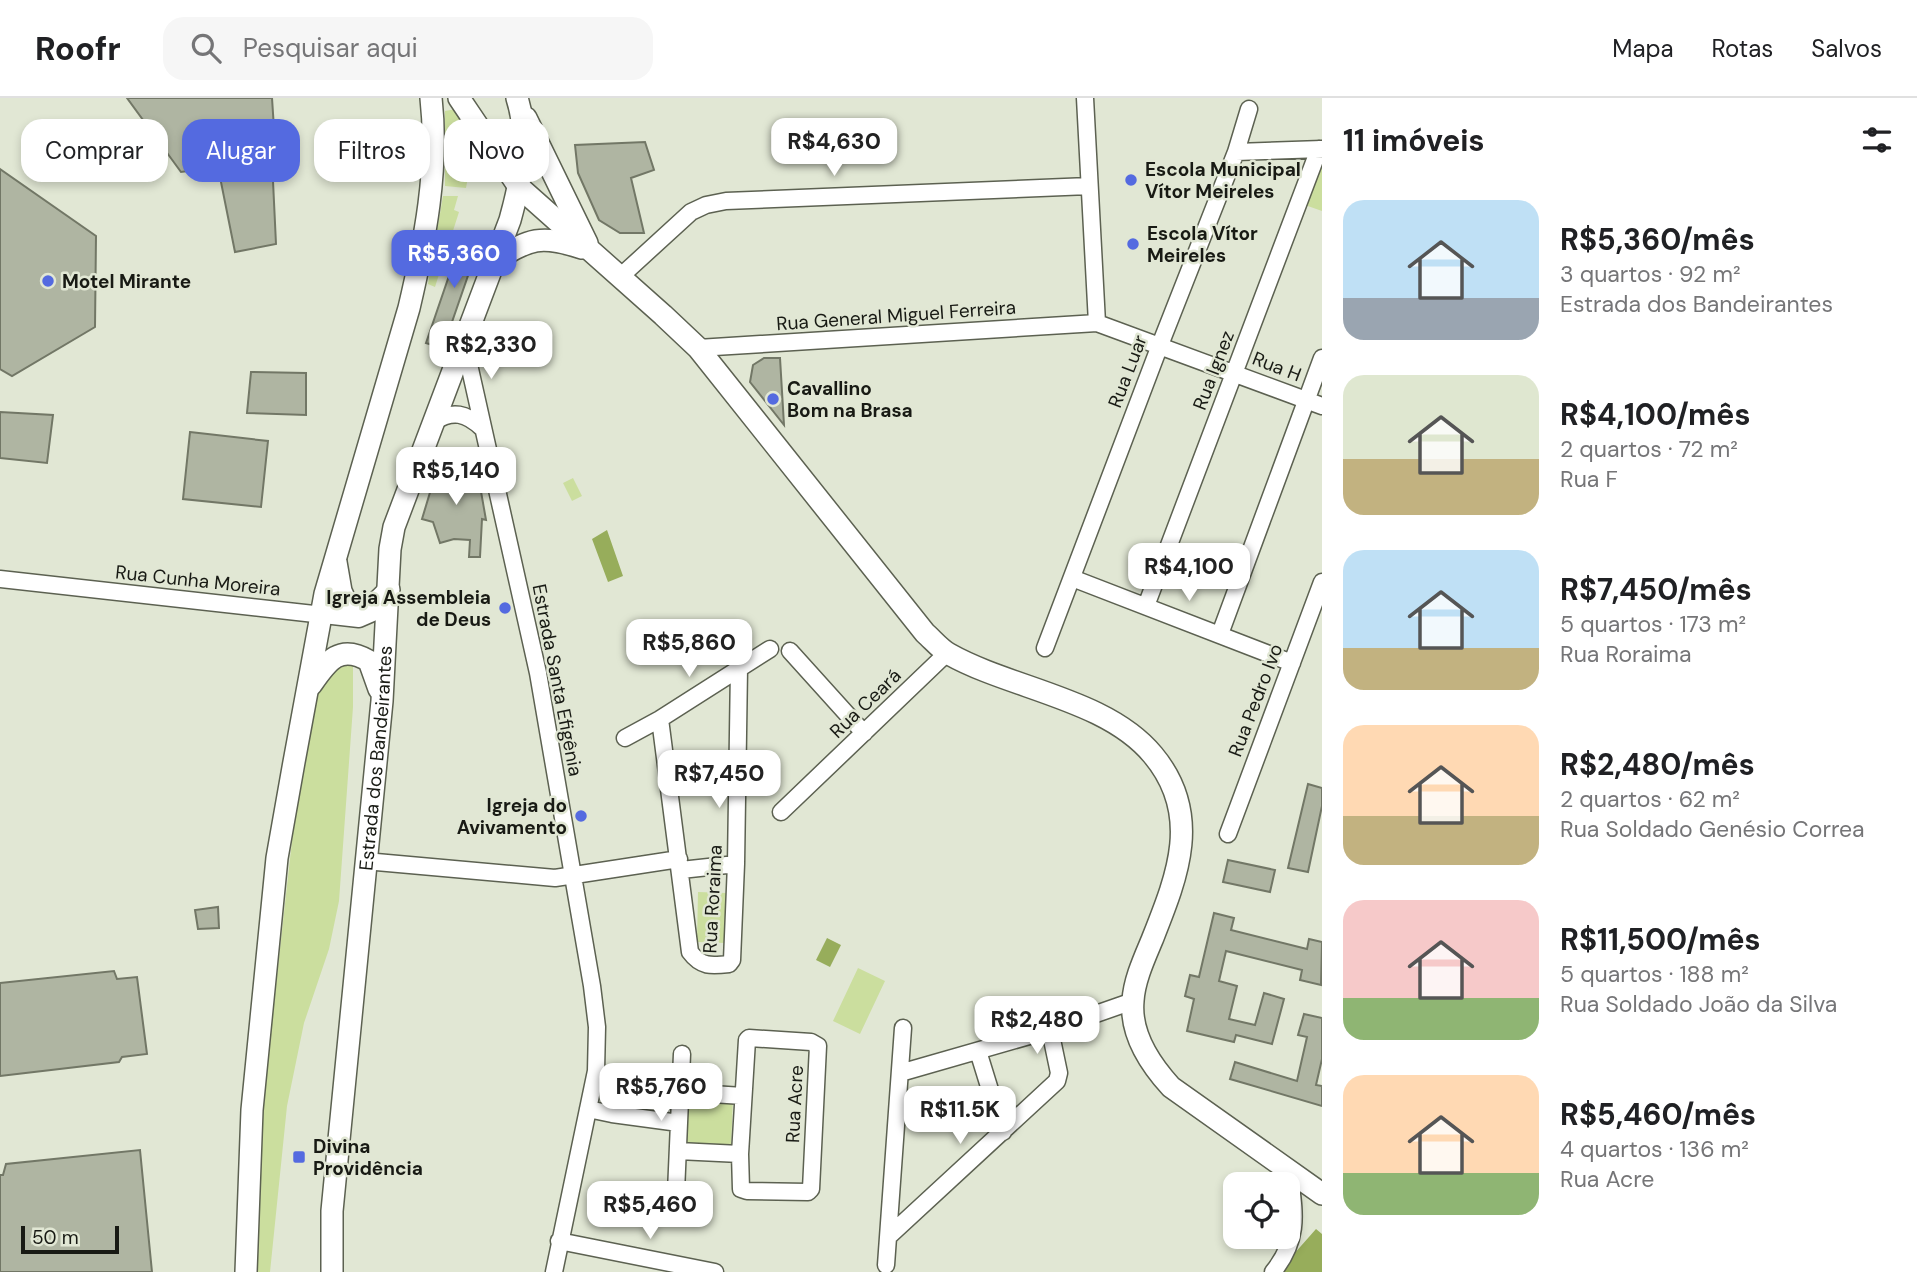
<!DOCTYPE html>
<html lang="pt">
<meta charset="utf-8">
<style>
:root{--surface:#fff;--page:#f6f6f6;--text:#202124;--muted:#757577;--line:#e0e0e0;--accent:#546ae0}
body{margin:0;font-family:"DM Sans",sans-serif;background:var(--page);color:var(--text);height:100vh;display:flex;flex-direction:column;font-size:26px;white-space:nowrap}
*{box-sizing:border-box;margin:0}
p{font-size:23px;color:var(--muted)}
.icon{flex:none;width:38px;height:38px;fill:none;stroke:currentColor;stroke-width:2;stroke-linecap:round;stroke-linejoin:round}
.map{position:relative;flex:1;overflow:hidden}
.sheet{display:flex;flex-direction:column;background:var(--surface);width:595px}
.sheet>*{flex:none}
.hud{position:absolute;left:21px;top:21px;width:665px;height:63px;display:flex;gap:14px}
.tools{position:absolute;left:1223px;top:1074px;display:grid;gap:14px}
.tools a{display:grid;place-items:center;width:77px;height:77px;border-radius:14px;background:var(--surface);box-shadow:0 4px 10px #0003;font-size:35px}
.scale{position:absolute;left:21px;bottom:18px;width:98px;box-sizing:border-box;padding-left:7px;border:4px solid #181a14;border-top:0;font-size:19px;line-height:24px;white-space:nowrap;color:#181a14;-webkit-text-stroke:5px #e1e7d4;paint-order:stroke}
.price{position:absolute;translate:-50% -60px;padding:0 16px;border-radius:14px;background:#fff;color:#222;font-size:23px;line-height:46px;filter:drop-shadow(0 2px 4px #0008)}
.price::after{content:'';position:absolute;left:50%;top:42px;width:21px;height:16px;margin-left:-10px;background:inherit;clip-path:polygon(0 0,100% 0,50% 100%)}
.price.active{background:var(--accent);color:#fff}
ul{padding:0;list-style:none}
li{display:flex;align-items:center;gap:21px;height:175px;padding:0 21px}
li span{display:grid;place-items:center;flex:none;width:196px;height:140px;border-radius:21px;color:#555}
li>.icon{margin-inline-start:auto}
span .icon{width:84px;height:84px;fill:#fffc;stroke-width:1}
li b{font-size:30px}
h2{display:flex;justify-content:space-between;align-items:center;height:84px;padding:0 21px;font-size:30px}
.tag{padding:0 24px;border-radius:21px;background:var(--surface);box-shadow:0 4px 10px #0003;font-size:24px;line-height:63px}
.tag.active{background:var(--accent);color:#fff}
header{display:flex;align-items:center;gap:42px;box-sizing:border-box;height:98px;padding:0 35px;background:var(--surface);border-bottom:2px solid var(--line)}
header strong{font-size:33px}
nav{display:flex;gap:38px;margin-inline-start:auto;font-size:24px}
.search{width:490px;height:63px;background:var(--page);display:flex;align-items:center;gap:18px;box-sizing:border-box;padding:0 24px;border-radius:21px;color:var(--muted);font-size:26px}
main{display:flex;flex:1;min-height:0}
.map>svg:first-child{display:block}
.green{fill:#cbde9e}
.water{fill:#97ad5b}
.building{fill:#afb5a2;stroke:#727766;stroke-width:2}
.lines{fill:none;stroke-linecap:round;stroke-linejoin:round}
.minor-casing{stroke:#5c6151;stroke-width:19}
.major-casing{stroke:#5c6151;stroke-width:24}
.minor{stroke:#fff;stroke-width:16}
.major{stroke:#fff;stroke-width:21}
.poi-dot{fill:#546ae0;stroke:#e1e7d4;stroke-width:2.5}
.labels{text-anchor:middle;stroke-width:5;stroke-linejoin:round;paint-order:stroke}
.poi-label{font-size:19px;font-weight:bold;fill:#181a14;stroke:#e1e7d4;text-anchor:start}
.street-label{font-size:19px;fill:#181a14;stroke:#e1e7d4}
</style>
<header>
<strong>Roofr</strong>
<div class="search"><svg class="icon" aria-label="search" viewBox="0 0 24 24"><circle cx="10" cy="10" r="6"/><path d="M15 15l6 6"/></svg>Pesquisar aqui</div>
<nav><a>Mapa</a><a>Rotas</a><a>Salvos</a></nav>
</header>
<main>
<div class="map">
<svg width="1322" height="1174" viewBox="0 0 1322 1174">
<rect width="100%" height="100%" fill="#e1e7d4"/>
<path class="green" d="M456,11c22,37 18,37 10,79l-21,-2v-75z
M1322,68v45l-17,-6z
M443,98h15l-4,14 5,2 -24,75 -7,-3z
M573,380l9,18 -10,5 -9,-18z
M353,560v49l-14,194 -10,48 -25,74 -17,83 -17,166h-17l9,-162 32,-287 21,-148z
M698,794l28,1 -1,50 -28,-1z
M858,870l27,13 -25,53 -27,-13z
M673,996l60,3 -2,52 -60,-3z"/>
<path class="water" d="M607,432l16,46 -15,6 -16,-43z
M827,840l14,7 -11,22 -14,-7z
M1316,1131l6,5v38h-44z"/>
<path class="building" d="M127,0h145l4,61 -4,1 4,84 -41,8 -17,-85 -37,5z
M645,44l9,28 -23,8 13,55h-24l-21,-13 -21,-47 -3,-28z
M0,71l96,67 -1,91 -83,49 -12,-7z
M464,134l17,6 -38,110 -17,-5z
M764,260h16l4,67 -34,-43 3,-17z
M251,274l55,1v42l-59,-2z
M0,314l53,3 -6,48 -47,-5z
M190,334l78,9 -7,66 -78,-8z
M441,358l14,4 -5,15 29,5 7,40 -4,-1 -2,38h-11l1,-17 -16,-1 -14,4 -7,-21 -11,-3z
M1308,686l14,4v18l-14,66 -20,-4z
M1228,762l47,10 -5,22 -47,-10z
M218,809l1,21 -21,1 -3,-19z
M1214,815l20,5 -3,12 76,19 2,-10 13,3 -1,43 -21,-5 2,-10 -76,-19 -7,30 18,5 -8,33 26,6 9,-32 20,6 -12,45 -36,-9 -2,7 -47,-11 7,-32 -9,-3 5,-21 9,2z
M114,873l3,8 20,-2 10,77 -25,3 -3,5 -119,14v-93z
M1304,916l18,4v41l-6,26 6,1v20l-92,-27 5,-17 62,19 10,-44 -9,-2z
M140,1052l12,122h-152v-97h3l3,-11z"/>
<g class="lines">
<defs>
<path id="minor" d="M1085,0l12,225
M1236,54l86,-3
M621,178l70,-64 15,-7 20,-4 363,-15
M464,244l74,331 54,313 5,41 -1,44 -42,201
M698,250l399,-25 225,83
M435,323c18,-11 31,-8 47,7
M1072,480l220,85
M0,481l359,40 23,-10
M1146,508l173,-457
M1220,536l102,-276
M1045,550l115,-303 76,-193 13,-43
M790,553l74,82
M660,621l30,233c11,15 21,14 39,12l3,-4 4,-96 3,-196
M625,640l35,-19 110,-70
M781,714l166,-159
M1228,736l94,-252
M365,763l190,17 124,-19
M681,772l55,-6
M749,940l62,4 7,4 -7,143 -3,3 -61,-1 -6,-2 -1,-35 7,-114z
M978,953l25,81
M900,975l150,-43 83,-29
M681,994l62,4
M588,1011l24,5 67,9
M678,1053l62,3
M676,1094l6,-138
M889,1138l168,-155 2,-8 -9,-43
M559,1143l156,31
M886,1167l17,-237
M1273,1174c28,-35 21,-60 16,-102"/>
<g id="major">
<path d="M459,0l60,89 144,128 35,33 227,285c8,7 15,16 24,21 62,35 158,45 204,101 50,60 24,122 -1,185 -8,19 -18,41 -19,61 -3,32 17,63 38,86l151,107"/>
<path d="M526,20l61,125"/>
<path d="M493,163c38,-22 46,-27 89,-13"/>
<path d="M336,464l5,29 5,11c22,11 27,5 43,-12"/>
<path d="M311,587c16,-23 28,-42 58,-24l10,28"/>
<path d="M246,1174l6,-162 25,-252 17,-96 31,-168 84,-286c16,-68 30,-139 22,-210"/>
<path id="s1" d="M332,1174v-61l50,-510 8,-152 4,-22 116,-307c11,-40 20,-81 7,-122"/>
</g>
</defs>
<use href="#minor" class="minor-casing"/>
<use href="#major" class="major-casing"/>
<use href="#minor" class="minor"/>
<use href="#major" class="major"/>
</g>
<g class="poi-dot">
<circle cx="1131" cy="82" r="7"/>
<circle cx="1133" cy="146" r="7"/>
<circle cx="48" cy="183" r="7"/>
<circle cx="773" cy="301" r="7"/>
<circle cx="505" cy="510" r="7"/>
<circle cx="581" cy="718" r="7"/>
<rect x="292" y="1052" width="14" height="14" rx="3.5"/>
</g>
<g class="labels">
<g class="poi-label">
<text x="1145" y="78">Escola Municipal<tspan x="1145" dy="22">Vítor Meireles</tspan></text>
<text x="1147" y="142">Escola Vítor<tspan x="1147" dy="22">Meireles</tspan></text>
<text x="62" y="190">Motel Mirante</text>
<text x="787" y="297">Cavallino<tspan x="787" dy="22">Bom na Brasa</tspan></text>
<text x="491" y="506" text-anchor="end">Igreja Assembleia<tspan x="491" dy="22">de Deus</tspan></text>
<text x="567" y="714" text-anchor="end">Igreja do<tspan x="567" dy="22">Avivamento</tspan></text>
<text x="313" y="1055">Divina<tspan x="313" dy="22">Providência</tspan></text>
</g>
<g class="street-label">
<text transform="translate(896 217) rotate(-4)" y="7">Rua General Miguel Ferreira</text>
<text transform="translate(1277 268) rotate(21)" y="7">Rua H</text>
<text transform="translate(1213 272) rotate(-69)" y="7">Rua Ignez</text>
<text transform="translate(1127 273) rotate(-69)" y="7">Rua Luar</text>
<text transform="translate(198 482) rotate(6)" y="7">Rua Cunha Moreira</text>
<text transform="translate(558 582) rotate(79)" y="7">Estrada Santa Efigênia</text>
<text transform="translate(1255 602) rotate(-69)" y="7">Rua Pedro Ivo</text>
<text transform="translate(865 605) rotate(-44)" y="7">Rua Ceará</text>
<text dy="7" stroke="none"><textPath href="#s1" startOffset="516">Estrada dos Bandeirantes</textPath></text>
<text transform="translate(712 801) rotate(-87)" y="7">Rua Roraima</text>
<text transform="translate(794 1006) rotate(-87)" y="7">Rua Acre</text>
</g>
</g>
</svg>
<div class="tools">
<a><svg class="icon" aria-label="locate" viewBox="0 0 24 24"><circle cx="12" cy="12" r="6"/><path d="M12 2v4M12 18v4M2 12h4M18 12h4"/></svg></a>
</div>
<div class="scale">50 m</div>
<b class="price" style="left:834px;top:80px">R$4,630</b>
<b class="price active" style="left:454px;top:192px">R$5,360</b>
<b class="price" style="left:491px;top:283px">R$2,330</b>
<b class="price" style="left:456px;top:409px">R$5,140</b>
<b class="price" style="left:1189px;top:505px">R$4,100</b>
<b class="price" style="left:689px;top:581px">R$5,860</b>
<b class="price" style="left:719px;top:712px">R$7,450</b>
<b class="price" style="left:1037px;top:958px">R$2,480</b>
<b class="price" style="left:661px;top:1025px">R$5,760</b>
<b class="price" style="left:960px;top:1048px">R$11.5K</b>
<b class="price" style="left:650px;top:1143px">R$5,460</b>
<div class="hud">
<a class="tag">Comprar</a>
<a class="tag active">Alugar</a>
<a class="tag">Filtros</a>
<a class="tag">Novo</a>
</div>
</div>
<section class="sheet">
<h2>11 imóveis<svg class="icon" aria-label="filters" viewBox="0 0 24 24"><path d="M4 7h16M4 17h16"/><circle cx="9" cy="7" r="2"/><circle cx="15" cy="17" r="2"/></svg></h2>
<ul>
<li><span style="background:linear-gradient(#bfe0f5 70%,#9aa5b1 0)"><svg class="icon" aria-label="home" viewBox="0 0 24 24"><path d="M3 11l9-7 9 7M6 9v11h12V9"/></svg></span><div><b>R$5,360/mês</b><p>3 quartos · 92 m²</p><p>Estrada dos Bandeirantes</p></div></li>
<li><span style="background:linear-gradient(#dfe7d0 60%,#c2b280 0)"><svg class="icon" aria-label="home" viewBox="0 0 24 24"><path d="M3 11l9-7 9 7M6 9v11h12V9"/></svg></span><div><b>R$4,100/mês</b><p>2 quartos · 72 m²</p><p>Rua F</p></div></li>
<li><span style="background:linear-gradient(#bfe0f5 70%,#c2b280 0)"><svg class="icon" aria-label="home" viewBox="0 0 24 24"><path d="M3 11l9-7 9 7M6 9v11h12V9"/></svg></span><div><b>R$7,450/mês</b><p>5 quartos · 173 m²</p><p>Rua Roraima</p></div></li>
<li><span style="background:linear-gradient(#ffd9b3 65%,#c2b280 0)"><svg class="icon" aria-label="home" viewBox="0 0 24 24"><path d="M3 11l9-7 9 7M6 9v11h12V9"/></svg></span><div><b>R$2,480/mês</b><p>2 quartos · 62 m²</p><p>Rua Soldado Genésio Correa</p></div></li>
<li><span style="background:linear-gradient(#f6c9c9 70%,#8fb573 0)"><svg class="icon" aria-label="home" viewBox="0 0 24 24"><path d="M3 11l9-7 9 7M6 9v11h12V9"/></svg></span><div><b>R$11,500/mês</b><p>5 quartos · 188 m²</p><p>Rua Soldado João da Silva</p></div></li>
<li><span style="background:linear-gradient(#ffd9b3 70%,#8fb573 0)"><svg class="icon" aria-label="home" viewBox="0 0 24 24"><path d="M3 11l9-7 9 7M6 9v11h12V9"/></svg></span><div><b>R$5,460/mês</b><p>4 quartos · 136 m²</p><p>Rua Acre</p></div></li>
</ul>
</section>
</main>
